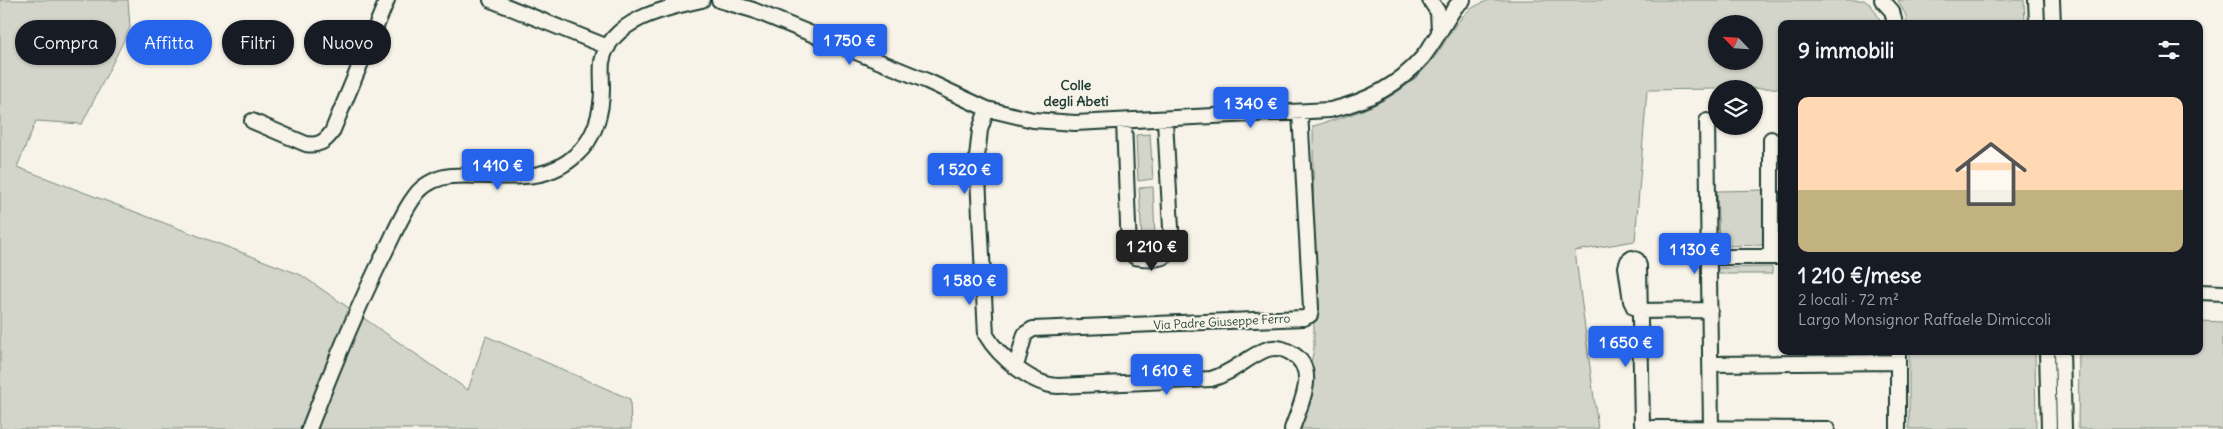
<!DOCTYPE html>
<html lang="it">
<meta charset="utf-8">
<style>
:root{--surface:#171b24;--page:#242831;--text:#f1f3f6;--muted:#9ea1a6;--accent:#2563eb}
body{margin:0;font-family:Delius,sans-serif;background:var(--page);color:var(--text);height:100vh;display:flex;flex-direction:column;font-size:19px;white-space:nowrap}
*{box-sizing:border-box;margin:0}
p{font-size:16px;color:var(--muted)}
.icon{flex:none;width:28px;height:28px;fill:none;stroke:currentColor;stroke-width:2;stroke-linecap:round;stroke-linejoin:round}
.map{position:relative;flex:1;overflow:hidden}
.side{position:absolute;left:1778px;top:20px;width:425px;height:335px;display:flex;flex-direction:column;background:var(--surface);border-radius:10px;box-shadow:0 1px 4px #0004}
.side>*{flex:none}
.banner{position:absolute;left:15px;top:20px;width:475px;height:45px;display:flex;gap:10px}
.needle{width:32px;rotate:295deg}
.controls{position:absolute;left:1708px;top:15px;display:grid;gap:10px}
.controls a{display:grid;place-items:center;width:55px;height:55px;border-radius:50%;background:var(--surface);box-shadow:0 1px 4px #0004;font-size:25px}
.price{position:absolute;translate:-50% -42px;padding:0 11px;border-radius:5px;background:var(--accent);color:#fff;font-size:16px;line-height:32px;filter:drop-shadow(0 1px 2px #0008)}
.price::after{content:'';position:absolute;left:50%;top:30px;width:15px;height:11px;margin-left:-8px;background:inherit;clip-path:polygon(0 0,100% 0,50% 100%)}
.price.on{background:#222;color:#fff}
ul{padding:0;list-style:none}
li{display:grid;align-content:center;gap:10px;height:265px;padding:0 20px}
li span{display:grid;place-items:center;height:155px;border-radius:10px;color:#555}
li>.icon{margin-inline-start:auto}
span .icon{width:90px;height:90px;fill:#fffc;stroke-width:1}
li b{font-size:21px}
h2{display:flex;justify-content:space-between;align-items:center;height:60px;padding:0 20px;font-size:21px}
.chip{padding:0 18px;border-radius:22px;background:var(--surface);box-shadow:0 1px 4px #0004;font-size:18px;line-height:45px}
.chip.on{background:var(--accent);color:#fff}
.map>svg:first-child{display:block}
.green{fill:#d3d5ca;stroke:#79897f;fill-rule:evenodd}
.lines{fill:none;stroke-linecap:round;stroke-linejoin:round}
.minor-casing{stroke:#1f3d34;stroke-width:18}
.minor{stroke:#f7f3e8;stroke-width:14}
.labels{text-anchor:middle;stroke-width:4;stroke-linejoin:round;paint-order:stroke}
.street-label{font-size:12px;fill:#1f3d34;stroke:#f7f3e8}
.neighbourhood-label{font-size:14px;font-weight:bold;fill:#1f3d34;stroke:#f7f3e8}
</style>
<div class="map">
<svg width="2223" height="429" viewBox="0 0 2223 429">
<rect width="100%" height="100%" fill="#f7f3e8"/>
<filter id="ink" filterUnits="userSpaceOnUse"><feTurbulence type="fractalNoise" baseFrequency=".02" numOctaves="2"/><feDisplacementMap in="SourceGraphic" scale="10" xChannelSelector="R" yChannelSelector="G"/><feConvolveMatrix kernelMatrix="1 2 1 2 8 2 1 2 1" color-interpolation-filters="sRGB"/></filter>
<g filter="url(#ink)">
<path class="green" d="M0,0h128l2,28 -48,96 -46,-3 -19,46 284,108 167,115 18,-54 144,63 1,30h-631z
M1489,0h375l7,5 12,19h-102v64l-134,2 -12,151 -60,10 23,178h-302l18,-80 -1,-223c45,-12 85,-26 117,-63 14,-16 22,-38 38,-52 6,-5 14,-8 21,-11zM1716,24h38v37h-38z
M1898,0h126l1,24h-118l-1,-8z
M1150,134l3,45 -15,2 -2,-46z
M1153,187l2,53h9v5l-5,5h-18l-6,-3v-5l7,-1 -3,-53z
M1767,190l1,55 -49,1 -2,-55z
M1776,191h5v53h-5z
M1772,267v7h-54v-6z
M2199,321l24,1v107h-145l1,-78h120z
M1909,351h126l1,78h-127z"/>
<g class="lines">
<defs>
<path id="minor" d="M491,0l117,47
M719,0l34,10 174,71 60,28 46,11 42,3 255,-13c36,-8 67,-23 92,-52 13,-16 22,-35 34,-52l7,-6
M1430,0l8,12 1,19
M1882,0l10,11 3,13
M2036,0l1,24
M2052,0l1,24
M987,109l-7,21 -3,27 9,178c13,22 46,50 72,51l153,-7c20,-5 35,-21 54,-29 9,-4 18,-2 26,3 29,16 9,52 1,76
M252,121l54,23c12,2 19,-2 26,-12l55,-132
M1707,121l4,308
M1124,122l5,128 6,7c13,2 34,5 37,-11l-7,-126
M1710,257h71
M1771,257v-118
M2199,292l24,1
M1640,311l-6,-4 -3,-6 -5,-34 2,-6 4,-3 5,2 2,6 3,159
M1640,311l70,-1
M1898,351v78
M2047,351l2,78
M2062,351l2,78
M1711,364l187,-2
M1016,366l9,-32 8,-5 271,-11 6,-3 1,-7 -11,-196
M1653,428l174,1
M309,429c23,-60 47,-119 76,-177 10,-20 19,-43 33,-60 8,-9 21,-15 33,-16 44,-4 90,13 126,-22 18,-16 25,-42 25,-65 0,-9 -1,-18 0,-27 8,-43 64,-54 100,-62"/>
</defs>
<use href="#minor" class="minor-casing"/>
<use href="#minor" class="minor"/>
</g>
</g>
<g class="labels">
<g class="street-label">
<text transform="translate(1222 322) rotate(-3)" y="4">Via Padre Giuseppe Ferro</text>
</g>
<g class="neighbourhood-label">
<text x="1076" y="90">Colle<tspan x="1076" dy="16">degli Abeti</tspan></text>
</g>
</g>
</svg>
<div class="controls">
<a><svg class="needle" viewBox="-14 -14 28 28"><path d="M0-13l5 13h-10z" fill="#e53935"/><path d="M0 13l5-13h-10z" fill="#9ea1a6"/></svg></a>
<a><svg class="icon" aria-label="layers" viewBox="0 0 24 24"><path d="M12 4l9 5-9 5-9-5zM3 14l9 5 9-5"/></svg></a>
</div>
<b class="price" style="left:850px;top:66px">1 750 €</b>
<b class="price" style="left:1251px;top:129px">1 340 €</b>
<b class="price" style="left:498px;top:191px">1 410 €</b>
<b class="price" style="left:965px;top:195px">1 520 €</b>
<b class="price on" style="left:1152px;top:272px">1 210 €</b>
<b class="price" style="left:1695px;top:275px">1 130 €</b>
<b class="price" style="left:970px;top:306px">1 580 €</b>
<b class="price" style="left:1626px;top:368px">1 650 €</b>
<b class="price" style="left:1167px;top:396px">1 610 €</b>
<div class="banner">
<a class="chip">Compra</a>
<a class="chip on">Affitta</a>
<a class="chip">Filtri</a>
<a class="chip">Nuovo</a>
</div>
<section class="side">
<h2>9 immobili<svg class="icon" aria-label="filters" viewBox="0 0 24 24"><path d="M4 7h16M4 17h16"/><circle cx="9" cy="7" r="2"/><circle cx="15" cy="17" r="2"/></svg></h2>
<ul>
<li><span style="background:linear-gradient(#ffd9b3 60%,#c2b280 0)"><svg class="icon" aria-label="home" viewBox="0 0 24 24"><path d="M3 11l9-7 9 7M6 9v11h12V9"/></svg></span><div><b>1 210 €/mese</b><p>2 locali · 72 m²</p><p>Largo Monsignor Raffaele Dimiccoli</p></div></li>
</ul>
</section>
</div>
